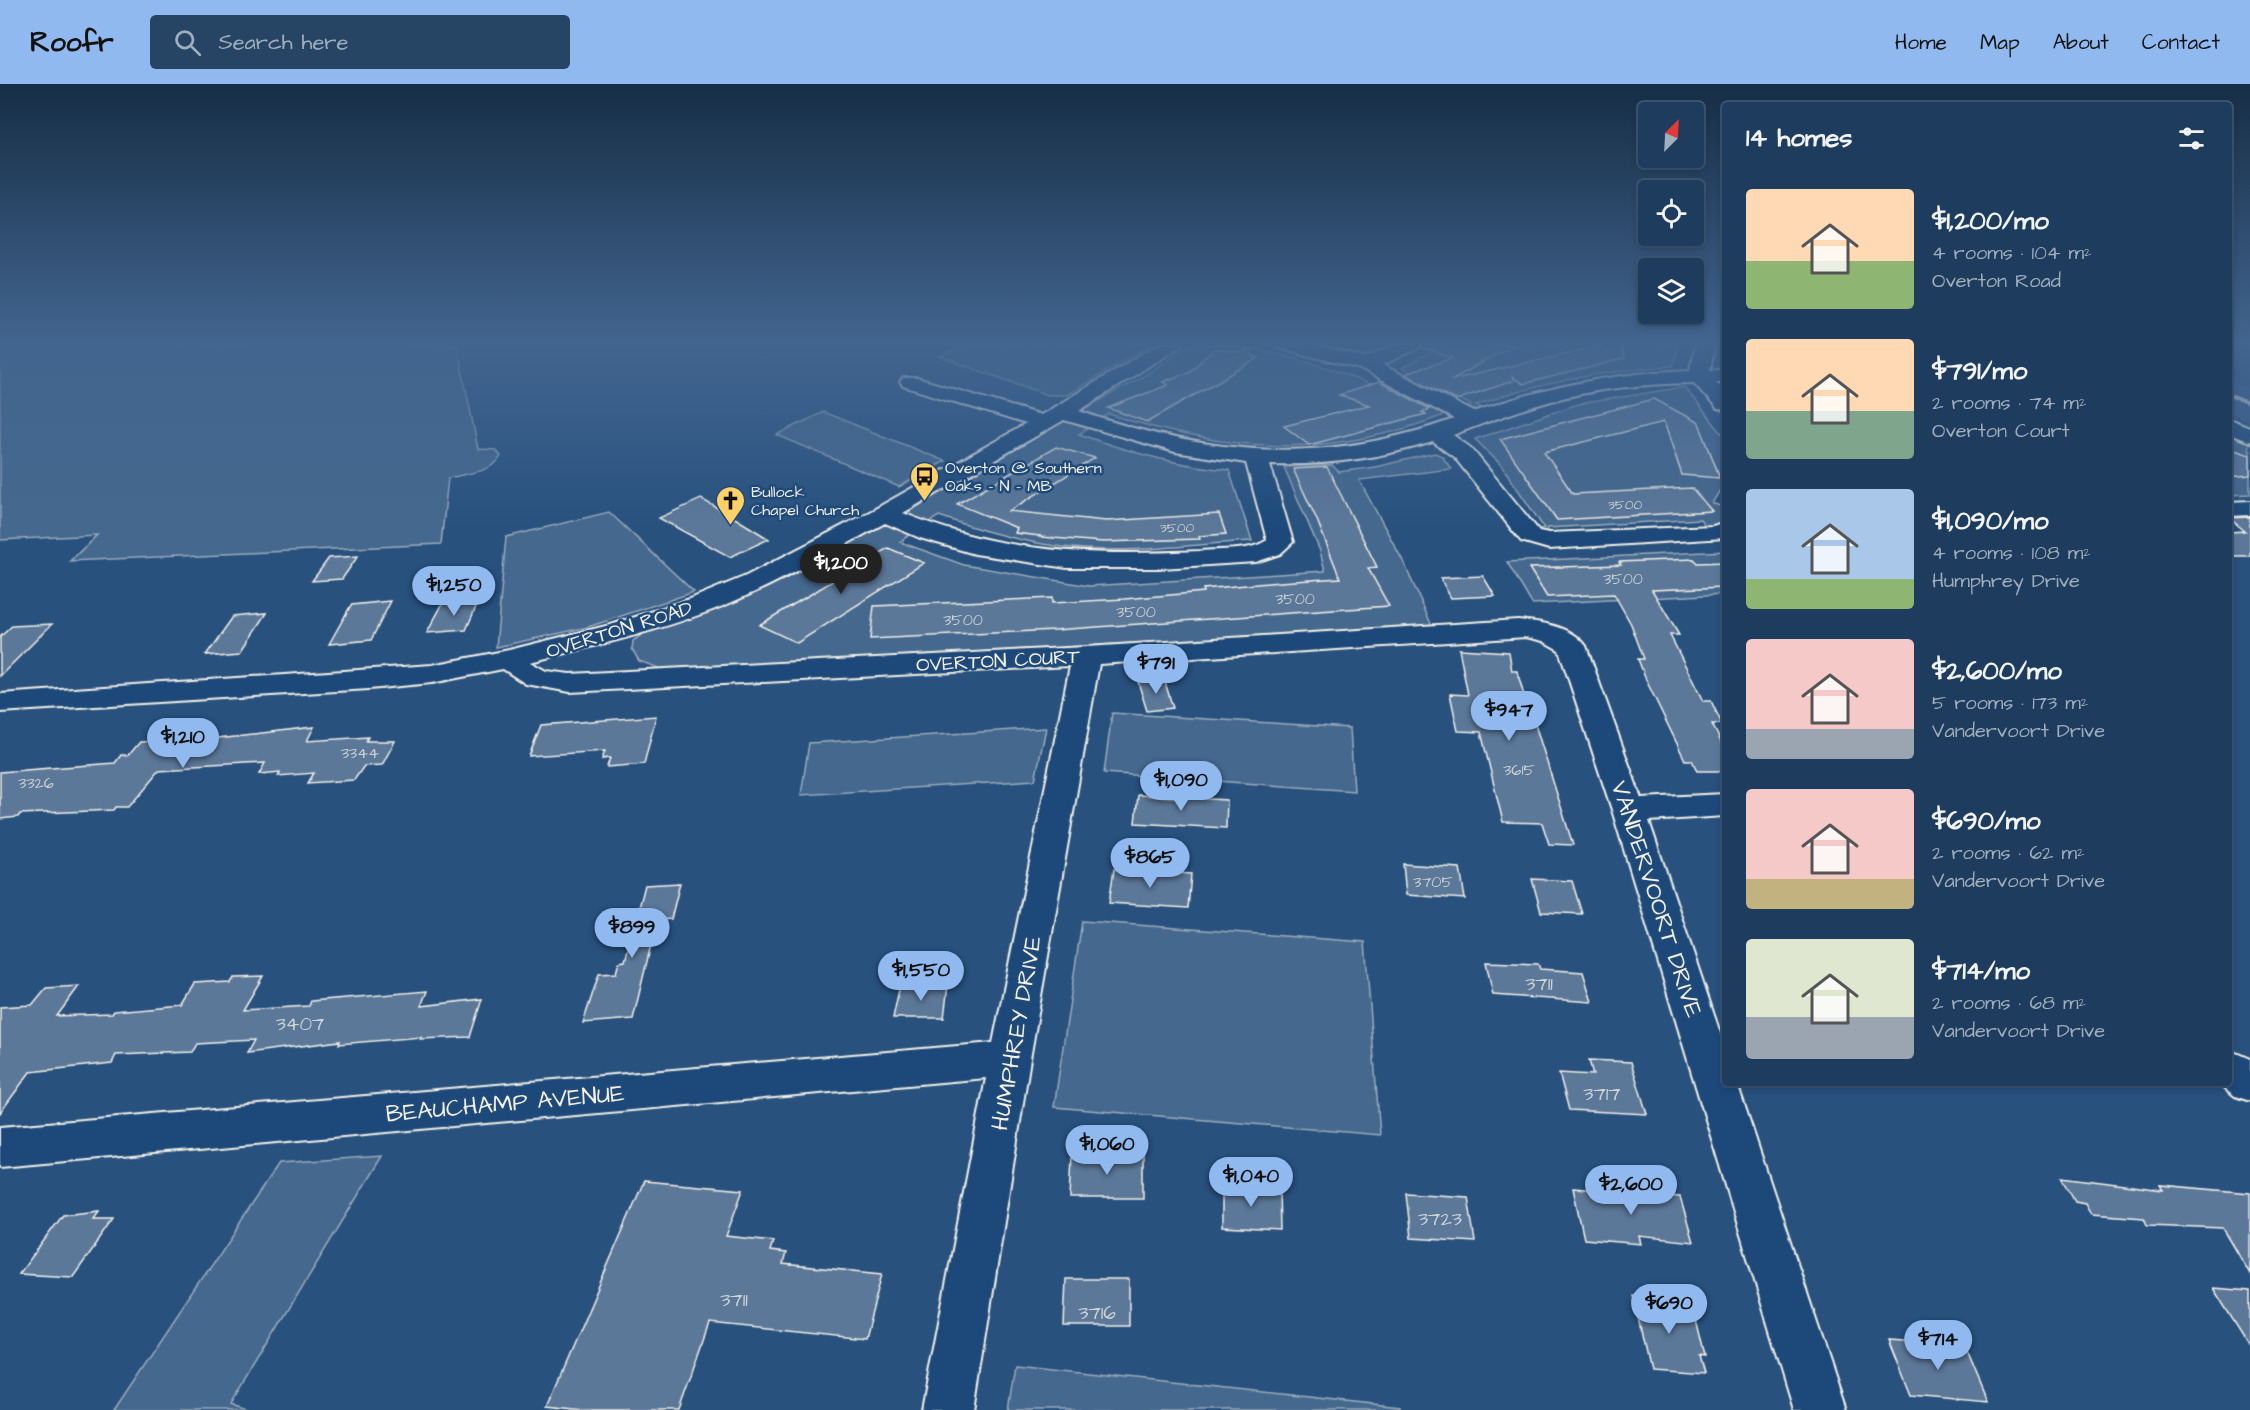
<!DOCTYPE html>
<meta charset="utf-8">
<style>
:root{--surface:#1e3d5e;--page:#264464;--text:#f1f3f6;--muted:#a1aebc;--line:#3c5673;--accent:#90b9f0}
body{margin:0;font-family:"Architects Daughter",sans-serif;background:var(--page);color:var(--text);height:100vh;display:flex;flex-direction:column;font-size:22px;white-space:nowrap}
*{box-sizing:border-box;margin:0}
p{font-size:20px;color:var(--muted)}
.icon{flex:none;width:33px;height:33px;fill:none;stroke:currentColor;stroke-width:2;stroke-linecap:round;stroke-linejoin:round}
.map{position:relative;flex:1;overflow:hidden}
.details{position:absolute;left:1722px;top:18px;width:510px;height:984px;display:flex;flex-direction:column;background:var(--surface);border-radius:6px;box-shadow:0 3px 9px #0003,0 0 0 2px var(--line)}
.details>*{flex:none}
.needle{width:39px;rotate:24deg}
.buttons{position:absolute;left:1638px;top:18px;display:grid;gap:12px}
.buttons a{display:grid;place-items:center;width:66px;height:66px;border-radius:6px;background:var(--surface);box-shadow:0 3px 9px #0003,0 0 0 2px var(--line);font-size:30px}
.price{position:absolute;translate:-50% -51px;padding:0 14px;border-radius:21px;background:var(--accent);color:#111;font-size:20px;line-height:39px;filter:drop-shadow(0 2px 3px #0008)}
.price::after{content:'';position:absolute;left:50%;top:36px;width:18px;height:14px;margin-left:-9px;background:inherit;clip-path:polygon(0 0,100% 0,50% 100%)}
.price.active{background:#222;color:#fff}
ul{padding:0;list-style:none}
li{display:flex;align-items:center;gap:18px;height:150px;padding:0 24px}
li span{display:grid;place-items:center;flex:none;width:168px;height:120px;border-radius:6px;color:#555}
li>.icon{margin-inline-start:auto}
span .icon{width:72px;height:72px;fill:#fffc;stroke-width:1}
li b{font-size:26px}
h2{display:flex;justify-content:space-between;align-items:center;height:72px;padding:0 24px;font-size:26px}
header{display:flex;align-items:center;gap:36px;box-sizing:border-box;height:84px;padding:0 30px;background:var(--accent);color:#111}
header strong{font-size:28px}
nav{display:flex;gap:33px;margin-inline-start:auto;font-size:21px}
.search{width:420px;height:54px;background:var(--page);display:flex;align-items:center;gap:15px;box-sizing:border-box;padding:0 21px;border-radius:6px;color:var(--muted);font-size:22px}
.map>svg:first-child{display:block}
.built{fill:#375d86}
.green{fill:#45688e;stroke:#9cacbb;stroke-width:1.5}
.building{fill:#5b7899;stroke:#f4f1e8;stroke-width:1.5}
.lines{fill:none;stroke-linecap:round;stroke-linejoin:round}
.minor-casing{stroke:#f4f1e8;stroke-width:4}
.minor{fill:#1f4a7a;fill-rule:evenodd}
.rail{stroke:#f4f1e8;stroke-width:3}
.labels{text-anchor:middle;stroke-width:5;stroke-linejoin:round;paint-order:stroke}
.far-number-label{font-size:14px;fill:#ced3d4}
.far-poi-label{font-size:16px;fill:#f4f1e8;stroke:#1f4a7a;text-anchor:start}
.number-label{font-size:16px;fill:#ced3d4}
.street-label{font-size:20px;fill:#f4f1e8;stroke:#1f4a7a}
.near-number-label{font-size:20px;fill:#ced3d4}
.near-street-label{font-size:24px;fill:#f4f1e8;stroke:#1f4a7a}
</style>
<header>
<strong>Roofr</strong>
<div class="search"><svg class="icon" aria-label="search" viewBox="0 0 24 24"><circle cx="10" cy="10" r="6"/><path d="M15 15l6 6"/></svg>Search here</div>
<nav><a>Home</a><a>Map</a><a>About</a><a>Contact</a></nav>
</header>
<div class="map">
<svg width="2250" height="1326" viewBox="0 0 2250 1326">
<rect width="100%" height="100%" fill="#28517e"/>
<filter id="ink" filterUnits="userSpaceOnUse"><feTurbulence type="fractalNoise" baseFrequency=".0167" numOctaves="2"/><feDisplacementMap in="SourceGraphic" scale="12" xChannelSelector="R" yChannelSelector="G"/><feConvolveMatrix kernelMatrix="1 2 1 2 8 2 1 2 1" color-interpolation-filters="sRGB"/></filter>
<g filter="url(#ink)">
<path class="built" d="M2229,297l21,8v33l-21,-9z"/>
<path class="green" d="M0,260h457l21,105 18,1 5,6c-8,17 -35,17 -53,22l-7,66 -371,17 27,-26 -97,5z
M968,260h184l-85,51h-19l-108,-38z
M1190,260c70,0 138,19 200,51l11,-3 43,23c-115,45 -220,37 -335,-1l-9,6 -21,-8 68,-38z
M1447,260h231l-5,22c-73,6 -127,15 -197,39l7,4 -6,4 -14,-4 8,-3 -2,-2 -67,-36z
M1684,303l41,50v45l-13,21 13,5c0,14 -6,16 -18,20l-7,-9 -153,9 4,9 -21,-6 14,-3 -42,-62 -27,-27 103,-35z
M823,328l122,49 -46,26 -122,-52z
M1064,337l25,7 -10,6c49,18 98,32 150,36l23,71c-58,3 -121,13 -179,7 -46,-4 -91,-17 -134,-32l-13,8 -23,-9z
M2229,351l21,6 -2,8 2,1v44l-21,1z
M1435,369l7,3 9,13 -92,11 44,81 29,65 -768,44 -25,-9 -7,-12 1,-8 10,-7 240,-110h10l19,9 -12,9 64,23 125,21 236,-15 -5,-20 -36,-84 48,-2 7,7 36,-5z
M609,428l85,80 -106,35 -92,20 10,-110z
M1725,467v43l-193,10 -25,-42z
M1112,629l238,15 4,63 -250,-18z
M1046,644l-11,52 -234,15 8,-52z
M1082,837l283,21 15,193 -326,-28z
M382,1072l-151,248 18,6h-135l165,-247z
M1015,1281l385,42v3h-392z"/>
<path class="building" d="M1424,260h91l-64,36 156,-36h13l4,15 -101,25 -11,-7 1,4 -57,19 -51,-26 48,-16 -31,-10z
M1215,264l25,5 10,-4 3,7 6,2 -112,64 -39,-14 60,-23 -5,-3 26,-10z
M1379,298l51,27 -8,3 4,2 -117,31 -25,-19 85,-21 -30,-10z
M1654,315l45,24 21,55 -38,-3 -18,-53 -120,30 29,42 119,-6 20,23 -155,9 -57,-81z
M1056,363l39,11 -86,53 97,10 113,-7 7,20 -27,2 1,3 -97,3 -64,-5 1,-1 -25,-3 2,-5 -60,-24z
M2229,364l21,7v20l-21,2z
M1327,383l50,100 -9,1 21,38 -334,24 -185,9 4,-33 178,-8v5l72,-4 80,-7 -1,-3 77,-7 60,-4 -23,-58 -24,-51z
M701,415l29,16 39,24 -39,18 -71,-39z
M2250,433v39h-21v-24l16,-1 -16,-13z
M888,464l36,15 -127,80 -38,-18z
M358,472l-16,23 -30,2 17,-23z
M1694,475l4,4 27,-1v25l-73,3 27,45h-9l33,66h8l11,23h-10l13,26v21h-28l-5,-11h-7l-39,-80 -8,-21h6l-13,-35 -17,-30 -67,3 -18,-29 92,-3 -2,-3z
M1483,492l12,20 -44,2 -11,-20z
M479,516l-13,30 -39,3 16,-30z
M391,517l-20,39 -42,4 22,-39z
M267,529l-25,38 -37,3 27,-38z
M52,540l-52,52v-39l12,-11z
M1459,565l50,3 3,19h5l14,49 3,1 39,124 -24,-1 -7,-21 -39,-1 -22,-90 -23,-1 -8,-37 18,1z
M1164,595l9,29 -26,3 -9,-29z
M656,632l-12,48 -37,3 3,-9 -8,1 3,-8 -76,5 12,-31z
M314,643l-7,14 61,-4 -2,4h29l-13,24 -18,1 -10,14 -46,3 6,-10 -36,3 2,-4 -21,2 6,-11 -106,6 -32,38h-11l-2,3 -94,4 -2,3 -18,2v-47l115,-9 6,-8h7l11,-13 70,-3z
M1138,711l89,5 -1,28 -91,-5z
M1403,780l57,4 5,31 -59,-4z
M1114,785l77,5 -3,34 -79,-5z
M1532,795l40,2 10,33 -41,-2z
M680,799l-9,36 -14,1 -24,99 -50,4 16,-49 17,-1 3,-11 6,-1 20,-76z
M1486,878l52,2 2,5 43,3 9,30 -99,-7z
M263,892l-20,34 66,-4 2,-5 116,-10 -6,15 61,-7 -12,38 -50,2 1,-2 -82,7 1,-3 -93,12 7,-13 -59,3 -5,9 -74,3 -4,8 -82,9 -30,41v-106l32,-2 14,-17 33,-2 -22,30 55,-2 2,-3 68,-6 13,-21 35,-2 3,-5z
M900,901h48l-4,33h-51z
M1589,976l42,2 16,52 -78,-4 -10,-37 34,2z
M1143,1070v44h-73l2,-43z
M2062,1093l101,13 -3,-5 90,8v81l-27,-46 -76,-3 -3,-7 -53,-4 -6,-11 -10,-2z
M644,1097l99,9 -17,46 47,5 -3,10 16,2 -3,11 99,10 -17,65 -155,-16 -31,87h-96l-36,-4z
M1222,1101l57,3 1,42 -58,-3z
M1573,1104l107,9 13,45 -54,-6 2,8 -57,-5z
M1406,1109l62,4 7,45 -64,-4z
M99,1127l-6,8h21l-41,58 -54,-3 44,-59z
M1066,1195h63v47h-65z
M2213,1204l37,3v56z
M1633,1212l49,3 6,20 8,1 9,37 -6,-1 5,17 -54,-4z
M1889,1256l75,5 24,57 -77,-7z"/>
<g class="lines">
<defs>
<path id="minor" d="M1159,260h24l-104,67c130,45 244,55 375,8l-94,-50 -80,-21 -3,-4h32l56,14 31,-14h26l-3,4 -36,17 91,47c70,-25 141,-39 216,-42l5,-26h20l-5,26h15v12h-9l9,9v19l-8,-1 -23,-26c-49,1 -99,5 -146,19 -32,9 -64,21 -95,33l18,13 68,83 10,2 164,-7 12,-4v16l-176,11 -28,-8 -66,-83 -22,-16c-53,16 -108,24 -163,22l23,78 -13,12 -24,8 -95,6h-94l-92,-14 -55,-16 -35,-15c-57,31 -114,65 -175,88 -59,22 -119,36 -180,51l16,9 24,3 516,-27 432,-27c23,2 54,6 68,26l55,152 84,-4v22l-76,5 76,227v35h12l109,327h-52l-182,-600 -53,-160 -16,-9 -17,-4 -427,27 -69,395 -56,351h-52l64,-332 -986,89v-40l993,-84 77,-377 -500,26 -44,-8 -23,-15 -71,14 -63,6 -369,23v-18l432,-29 77,-15 105,-26 76,-25 56,-23 129,-67 151,-85 -123,-38 -3,-4 3,-4h14l124,37zM1064,336l111,32 71,11 21,77c-16,12 -47,9 -67,11 -105,5 -198,3 -297,-38z
M2229,335l21,8v15l-21,-8z
M2250,417v14l-21,1v-14z
M2229,966l21,9v42l-15,-5 -16,-13h10z"/>
</defs>
<use href="#minor" class="minor-casing"/>
<use href="#minor" class="minor"/>
<path class="rail" d="M2229,311l21,9"/>
</g>
</g>
<linearGradient id="sky" x2="0" y2="1"><stop stop-color="#162d45"/><stop offset="0.58" stop-color="#42658f"/><stop offset="1" stop-color="#42658f" stop-opacity="0"/></linearGradient>
<rect width="2250" height="446" fill="url(#sky)"/>
<defs>
<symbol id="bus-pin" viewBox="-11 -11 22 30"><path d="M0 17L-7.5 6A9.5 9.5 0 1 1 7.5 6Z" fill="#ffd166" stroke="#1f4a7a"/><path d="M-5-6H5V4H4V6H2V4H-2V6H-4V4H-5ZM-3.5-4V0h7V-4ZM-3.5 1.2v1.5H-2V1.2ZM2 1.2v1.5H3.5V1.2Z" fill="#111"/></symbol>
<symbol id="church-pin" viewBox="-11 -11 22 30"><path d="M0 17L-7.5 6A9.5 9.5 0 1 1 7.5 6Z" fill="#ffd166" stroke="#1f4a7a"/><path d="M-1.2-6h2.4v3.5h3.3v2.4h-3.3V6h-2.4V-.1h-3.3v-2.4h3.3Z" fill="#111"/></symbol>
</defs>
<g fill-rule="evenodd">
<use href="#bus-pin" x="908" y="376" width="33" height="45"/>
<use href="#church-pin" x="714" y="400" width="33" height="45"/>
</g>
<g class="labels">
<g class="far-number-label">
<text x="1625" y="425">3500</text>
<text x="1177" y="448">3500</text>
</g>
<g class="far-poi-label">
<text x="945" y="389">Overton @ Southern<tspan x="945" dy="18">Oaks - N - MB</tspan></text>
<text x="751" y="413">Bullock<tspan x="751" dy="18">Chapel Church</tspan></text>
</g>
<g class="number-label">
<text x="1623" y="500">3500</text>
<text x="1295" y="520">3500</text>
<text x="1136" y="533">3500</text>
<text x="963" y="541">3500</text>
<text x="360" y="674">3344</text>
<text x="1519" y="691">3615</text>
<text x="36" y="704">3326</text>
<text x="1433" y="803">3705</text>
</g>
<g class="street-label">
<text transform="translate(619 545) rotate(-17)" y="7">OVERTON ROAD</text>
<text transform="translate(998 576) rotate(-3)" y="7">OVERTON COURT</text>
</g>
<g class="near-number-label">
<text x="1539" y="906">3711</text>
<text x="300" y="946">3407</text>
<text x="1602" y="1016">3717</text>
<text x="1440" y="1141">3723</text>
<text x="734" y="1222">3711</text>
<text x="1097" y="1235">3716</text>
</g>
<g class="near-street-label">
<text transform="translate(1657 815) rotate(72)" y="8">VANDERVOORT DRIVE</text>
<text transform="translate(1016 949) rotate(-80)" y="8">HUMPHREY DRIVE</text>
<text transform="translate(505 1019) rotate(-5)" y="8">BEAUCHAMP AVENUE</text>
</g>
</g>
</svg>
<div class="buttons">
<a><svg class="needle" viewBox="-14 -14 28 28"><path d="M0-13l5 13h-10z" fill="#e53935"/><path d="M0 13l5-13h-10z" fill="#a1aebc"/></svg></a>
<a><svg class="icon" aria-label="locate" viewBox="0 0 24 24"><circle cx="12" cy="12" r="6"/><path d="M12 2v4M12 18v4M2 12h4M18 12h4"/></svg></a>
<a><svg class="icon" aria-label="layers" viewBox="0 0 24 24"><path d="M12 4l9 5-9 5-9-5zM3 14l9 5 9-5"/></svg></a>
</div>
<b class="price active" style="left:841px;top:511px">$1,200</b>
<b class="price" style="left:454px;top:533px">$1,250</b>
<b class="price" style="left:1156px;top:611px">$791</b>
<b class="price" style="left:1509px;top:658px">$947</b>
<b class="price" style="left:183px;top:685px">$1,210</b>
<b class="price" style="left:1181px;top:728px">$1,090</b>
<b class="price" style="left:1150px;top:805px">$865</b>
<b class="price" style="left:632px;top:875px">$899</b>
<b class="price" style="left:921px;top:918px">$1,550</b>
<b class="price" style="left:1107px;top:1092px">$1,060</b>
<b class="price" style="left:1251px;top:1124px">$1,040</b>
<b class="price" style="left:1631px;top:1132px">$2,600</b>
<b class="price" style="left:1669px;top:1251px">$690</b>
<b class="price" style="left:1938px;top:1287px">$714</b>
<section class="details">
<h2>14 homes<svg class="icon" aria-label="filters" viewBox="0 0 24 24"><path d="M4 7h16M4 17h16"/><circle cx="9" cy="7" r="2"/><circle cx="15" cy="17" r="2"/></svg></h2>
<ul>
<li><span style="background:linear-gradient(#ffd9b3 60%,#8fb573 0)"><svg class="icon" aria-label="home" viewBox="0 0 24 24"><path d="M3 11l9-7 9 7M6 9v11h12V9"/></svg></span><div><b>$1,200/mo</b><p>4 rooms · 104 m²</p><p>Overton Road</p></div></li>
<li><span style="background:linear-gradient(#ffd9b3 60%,#7fa58c 0)"><svg class="icon" aria-label="home" viewBox="0 0 24 24"><path d="M3 11l9-7 9 7M6 9v11h12V9"/></svg></span><div><b>$791/mo</b><p>2 rooms · 74 m²</p><p>Overton Court</p></div></li>
<li><span style="background:linear-gradient(#a9c7e8 75%,#8fb573 0)"><svg class="icon" aria-label="home" viewBox="0 0 24 24"><path d="M3 11l9-7 9 7M6 9v11h12V9"/></svg></span><div><b>$1,090/mo</b><p>4 rooms · 108 m²</p><p>Humphrey Drive</p></div></li>
<li><span style="background:linear-gradient(#f6c9c9 75%,#9aa5b1 0)"><svg class="icon" aria-label="home" viewBox="0 0 24 24"><path d="M3 11l9-7 9 7M6 9v11h12V9"/></svg></span><div><b>$2,600/mo</b><p>5 rooms · 173 m²</p><p>Vandervoort Drive</p></div></li>
<li><span style="background:linear-gradient(#f6c9c9 75%,#c2b280 0)"><svg class="icon" aria-label="home" viewBox="0 0 24 24"><path d="M3 11l9-7 9 7M6 9v11h12V9"/></svg></span><div><b>$690/mo</b><p>2 rooms · 62 m²</p><p>Vandervoort Drive</p></div></li>
<li><span style="background:linear-gradient(#dfe7d0 65%,#9aa5b1 0)"><svg class="icon" aria-label="home" viewBox="0 0 24 24"><path d="M3 11l9-7 9 7M6 9v11h12V9"/></svg></span><div><b>$714/mo</b><p>2 rooms · 68 m²</p><p>Vandervoort Drive</p></div></li>
</ul>
</section>
</div>
